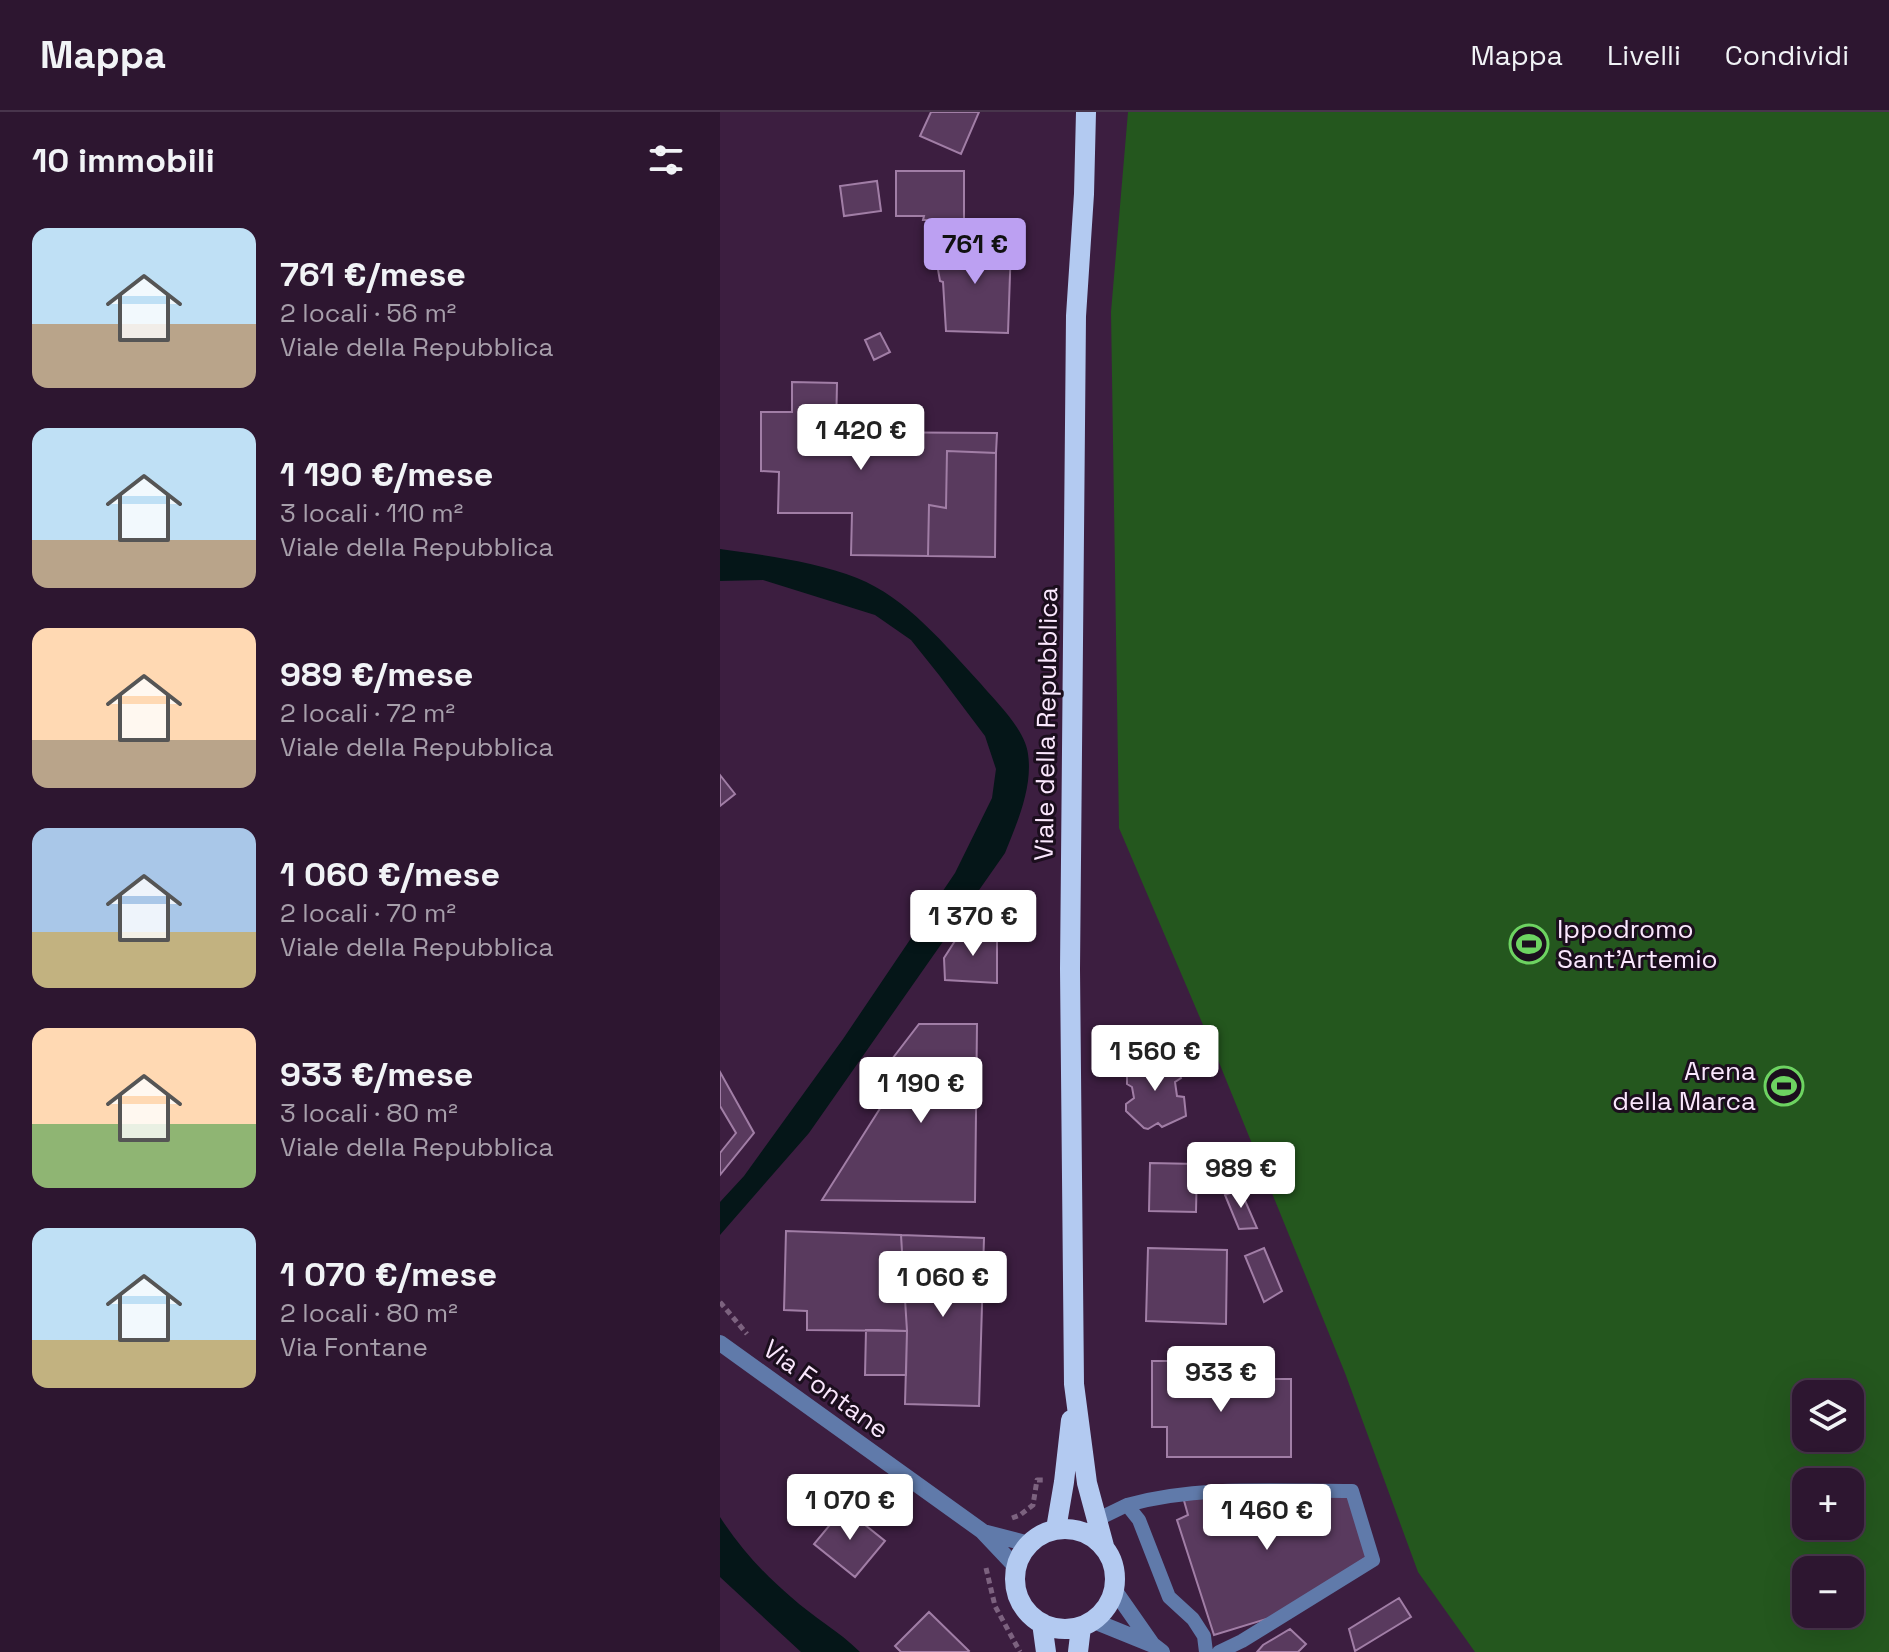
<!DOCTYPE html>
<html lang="it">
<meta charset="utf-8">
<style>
:root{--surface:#2d1630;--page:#39233c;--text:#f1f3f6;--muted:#a79fab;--line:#48354c;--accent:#bca0f2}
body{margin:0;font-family:"Space Grotesk",sans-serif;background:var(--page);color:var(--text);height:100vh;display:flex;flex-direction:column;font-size:30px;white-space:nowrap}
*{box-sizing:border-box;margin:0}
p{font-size:26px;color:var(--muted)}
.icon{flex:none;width:44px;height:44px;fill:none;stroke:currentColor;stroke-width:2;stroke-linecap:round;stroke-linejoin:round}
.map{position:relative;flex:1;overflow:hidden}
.drawer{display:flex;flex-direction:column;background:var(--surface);width:720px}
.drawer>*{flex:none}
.tools{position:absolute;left:1072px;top:1268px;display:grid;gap:16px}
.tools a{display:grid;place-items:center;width:72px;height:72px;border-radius:16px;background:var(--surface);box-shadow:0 8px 32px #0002,0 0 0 2px var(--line);font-size:40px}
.price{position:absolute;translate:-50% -68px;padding:0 18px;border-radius:8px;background:#fff;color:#222;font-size:26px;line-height:52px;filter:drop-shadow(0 2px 4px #0008)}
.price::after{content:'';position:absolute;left:50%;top:48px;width:24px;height:18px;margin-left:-12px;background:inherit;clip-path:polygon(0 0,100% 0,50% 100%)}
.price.on{background:var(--accent);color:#111}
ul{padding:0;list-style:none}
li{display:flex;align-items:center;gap:24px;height:200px;padding:0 32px}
li span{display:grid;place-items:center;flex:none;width:224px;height:160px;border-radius:16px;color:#555}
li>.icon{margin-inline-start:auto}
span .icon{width:96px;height:96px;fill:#fffc;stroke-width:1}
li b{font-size:34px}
h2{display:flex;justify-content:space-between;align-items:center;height:96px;padding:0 32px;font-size:34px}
header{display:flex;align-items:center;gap:48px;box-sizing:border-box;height:112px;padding:0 40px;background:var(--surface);border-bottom:2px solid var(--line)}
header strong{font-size:38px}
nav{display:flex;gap:44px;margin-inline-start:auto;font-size:28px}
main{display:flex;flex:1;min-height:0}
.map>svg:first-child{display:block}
.green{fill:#24571e;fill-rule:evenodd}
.water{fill:#051618}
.building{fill:#593a5e;stroke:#a17ea6;stroke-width:2}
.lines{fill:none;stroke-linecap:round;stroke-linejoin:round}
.path{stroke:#7c627f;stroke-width:5;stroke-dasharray:6 4;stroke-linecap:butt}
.service{stroke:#607aaa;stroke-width:14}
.minor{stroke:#607aaa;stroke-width:16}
.tertiary{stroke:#607aaa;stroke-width:16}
.primary{stroke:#b3caf1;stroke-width:20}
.labels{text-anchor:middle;stroke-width:6;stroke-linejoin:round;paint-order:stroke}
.street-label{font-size:26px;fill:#fae7fd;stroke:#1b0e1d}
.poi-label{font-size:26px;fill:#fae7fd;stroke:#1b0e1d;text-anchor:start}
</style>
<header>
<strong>Mappa</strong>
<nav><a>Mappa</a><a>Livelli</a><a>Condividi</a></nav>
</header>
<main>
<section class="drawer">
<h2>10 immobili<svg class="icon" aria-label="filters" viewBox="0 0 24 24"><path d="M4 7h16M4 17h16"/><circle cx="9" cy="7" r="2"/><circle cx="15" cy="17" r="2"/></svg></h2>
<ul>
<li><span style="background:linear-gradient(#bfe0f5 60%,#b9a48a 0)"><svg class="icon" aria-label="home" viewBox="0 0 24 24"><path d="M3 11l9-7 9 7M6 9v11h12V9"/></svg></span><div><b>761 €/mese</b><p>2 locali · 56 m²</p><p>Viale della Repubblica</p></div></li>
<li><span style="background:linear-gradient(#bfe0f5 70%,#b9a48a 0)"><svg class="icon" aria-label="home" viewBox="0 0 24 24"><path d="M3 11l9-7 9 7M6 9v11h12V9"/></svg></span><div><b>1 190 €/mese</b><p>3 locali · 110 m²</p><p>Viale della Repubblica</p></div></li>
<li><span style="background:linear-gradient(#ffd9b3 70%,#b9a48a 0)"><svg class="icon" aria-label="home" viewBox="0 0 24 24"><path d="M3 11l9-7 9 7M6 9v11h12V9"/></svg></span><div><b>989 €/mese</b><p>2 locali · 72 m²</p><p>Viale della Repubblica</p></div></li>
<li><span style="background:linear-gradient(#a9c7e8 65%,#c2b280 0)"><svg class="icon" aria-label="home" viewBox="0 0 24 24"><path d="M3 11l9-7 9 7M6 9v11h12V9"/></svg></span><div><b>1 060 €/mese</b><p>2 locali · 70 m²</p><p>Viale della Repubblica</p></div></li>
<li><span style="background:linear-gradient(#ffd9b3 60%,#8fb573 0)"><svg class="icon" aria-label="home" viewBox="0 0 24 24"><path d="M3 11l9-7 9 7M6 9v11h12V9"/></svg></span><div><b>933 €/mese</b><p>3 locali · 80 m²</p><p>Viale della Repubblica</p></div></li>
<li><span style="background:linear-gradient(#bfe0f5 70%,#c2b280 0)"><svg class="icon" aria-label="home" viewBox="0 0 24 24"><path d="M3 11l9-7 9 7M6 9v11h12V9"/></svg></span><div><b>1 070 €/mese</b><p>2 locali · 80 m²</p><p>Via Fontane</p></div></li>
</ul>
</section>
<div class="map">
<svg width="1169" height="1540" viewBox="0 0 1169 1540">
<rect width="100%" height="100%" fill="#3c1e40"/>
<path class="green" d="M408,0h761v1540h-414l-57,-80 -73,-199 -127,-313 -99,-232 -8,-516zM1086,1282h44v44h-44zM1086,1370h44v44h-44zM1086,1458h44v44h-44z"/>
<path class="water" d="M0,437c43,6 97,13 137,29 50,20 88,67 124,106 15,18 44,45 47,70 5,33 -11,69 -23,99l-196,280 -89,102v-33l24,-26 99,-137 112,-166 37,-75 4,-29 -11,-33 -46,-61 -28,-35 -36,-25 -112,-35 -43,1z
M0,1405c20,31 43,56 71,80 22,20 48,34 69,55h-59l-81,-75z"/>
<path class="building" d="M211,0h48l-18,42 -41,-18z
M176,59h68v49h-41l1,-4h-28z
M157,69l4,30 -37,5 -4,-30z
M213,129l78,4 -3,88 -62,-2 -3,-49 -3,-1z
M160,221l10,19 -16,8 -9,-20z
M72,270l45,1 -1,49 161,1 -1,20 -49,-2 -1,57 -17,-3 -1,51 -77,-1 1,-42h-74l1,-41 -18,-1v-59h31z
M227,339l49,2 -1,104 -67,-1 1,-51 17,3z
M0,663l15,19 -15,12z
M242,818l35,1v52l-52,-3 -1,-22z
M199,912h58l-2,178 -153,-2 71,-112v-10l-7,-11z
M452,944l9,22 -6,4 2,14 7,1 2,19 -24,11 -4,-4 -10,6 -4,-1 -18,-17v-7l8,-6 -2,-11 -5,-3v-19z
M0,960l34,61 -34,42v-22l16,-20 -16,-27z
M500,1045l11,22 -18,8 -12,-24z
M430,1051l47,1 -1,48 -47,-1z
M520,1077l17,39 -18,1 -14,-34z
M66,1119l115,4 6,96 -100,-1v-19l-23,-1z
M181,1123l83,3 -5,168 -74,-2 2,-73z
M428,1136l79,2 -1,74 -80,-3z
M544,1136l18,43 -18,11 -19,-46z
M146,1218l41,1 -1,44h-41z
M432,1249h37v18h102v78h-124v-30h-15z
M493,1380l5,14 7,-2v-4l126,-5 19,60 -94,61 -62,19 -37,-115 11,-5 -5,-18z
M124,1396l41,33 -30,36 -41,-33z
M679,1486l12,19 -56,34 -6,-22z
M209,1500l40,39 -1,1h-67l-6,-6z
M570,1517l16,15 -8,8h-41l6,-7z"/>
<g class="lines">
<path class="path" d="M0,1190l27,32
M292,1406l8,-3 13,-10 4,-25h8
M266,1456l9,38 25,46"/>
<path class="service" d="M407,1393c73,-20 150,-14 225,-14l21,69 -131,81 -23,11
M376,1408l31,-15 12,15 30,77 24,22 11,17 2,16"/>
<path class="minor" d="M395,1479l37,53
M374,1509l59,24 9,7"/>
<path class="tertiary" d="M0,1231l262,188 34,36
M263,1420l46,12"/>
<path class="primary" d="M366,0l-2,82 -8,122 -6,653 4,415 13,99 17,63
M295 1467a50 50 0 1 1 100 0a50 50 0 1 1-100 0Z
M336,1417l8,-47 7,-62
M322,1511l4,29
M358,1540l3,-25"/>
</g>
<defs>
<symbol id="stadium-ring" viewBox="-11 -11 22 22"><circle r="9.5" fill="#1b0e1d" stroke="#6dd361" stroke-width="1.5"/><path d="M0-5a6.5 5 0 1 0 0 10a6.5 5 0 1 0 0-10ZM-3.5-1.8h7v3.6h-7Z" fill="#6dd361"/></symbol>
</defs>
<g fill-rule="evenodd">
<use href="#stadium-ring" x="787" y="810" width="44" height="44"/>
<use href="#stadium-ring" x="1042" y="952" width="44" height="44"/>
</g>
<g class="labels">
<g class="street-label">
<text transform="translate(326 612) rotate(-89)" y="9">Viale della Repubblica</text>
<text transform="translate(106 1277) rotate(36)" y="9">Via Fontane</text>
</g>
<g class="poi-label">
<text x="837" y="826">Ippodromo<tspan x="837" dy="30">Sant'Artemio</tspan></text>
<text x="1036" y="968" text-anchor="end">Arena<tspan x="1036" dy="30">della Marca</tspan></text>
</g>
</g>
</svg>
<div class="tools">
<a><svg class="icon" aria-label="layers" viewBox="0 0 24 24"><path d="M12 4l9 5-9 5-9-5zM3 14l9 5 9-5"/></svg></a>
<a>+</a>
<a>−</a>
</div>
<b class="price on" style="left:255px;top:174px">761 €</b>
<b class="price" style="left:141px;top:360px">1 420 €</b>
<b class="price" style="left:253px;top:846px">1 370 €</b>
<b class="price" style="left:435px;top:981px">1 560 €</b>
<b class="price" style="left:201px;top:1013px">1 190 €</b>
<b class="price" style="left:521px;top:1098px">989 €</b>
<b class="price" style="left:223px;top:1207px">1 060 €</b>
<b class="price" style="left:501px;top:1302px">933 €</b>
<b class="price" style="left:130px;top:1430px">1 070 €</b>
<b class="price" style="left:547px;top:1440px">1 460 €</b>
</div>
</main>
